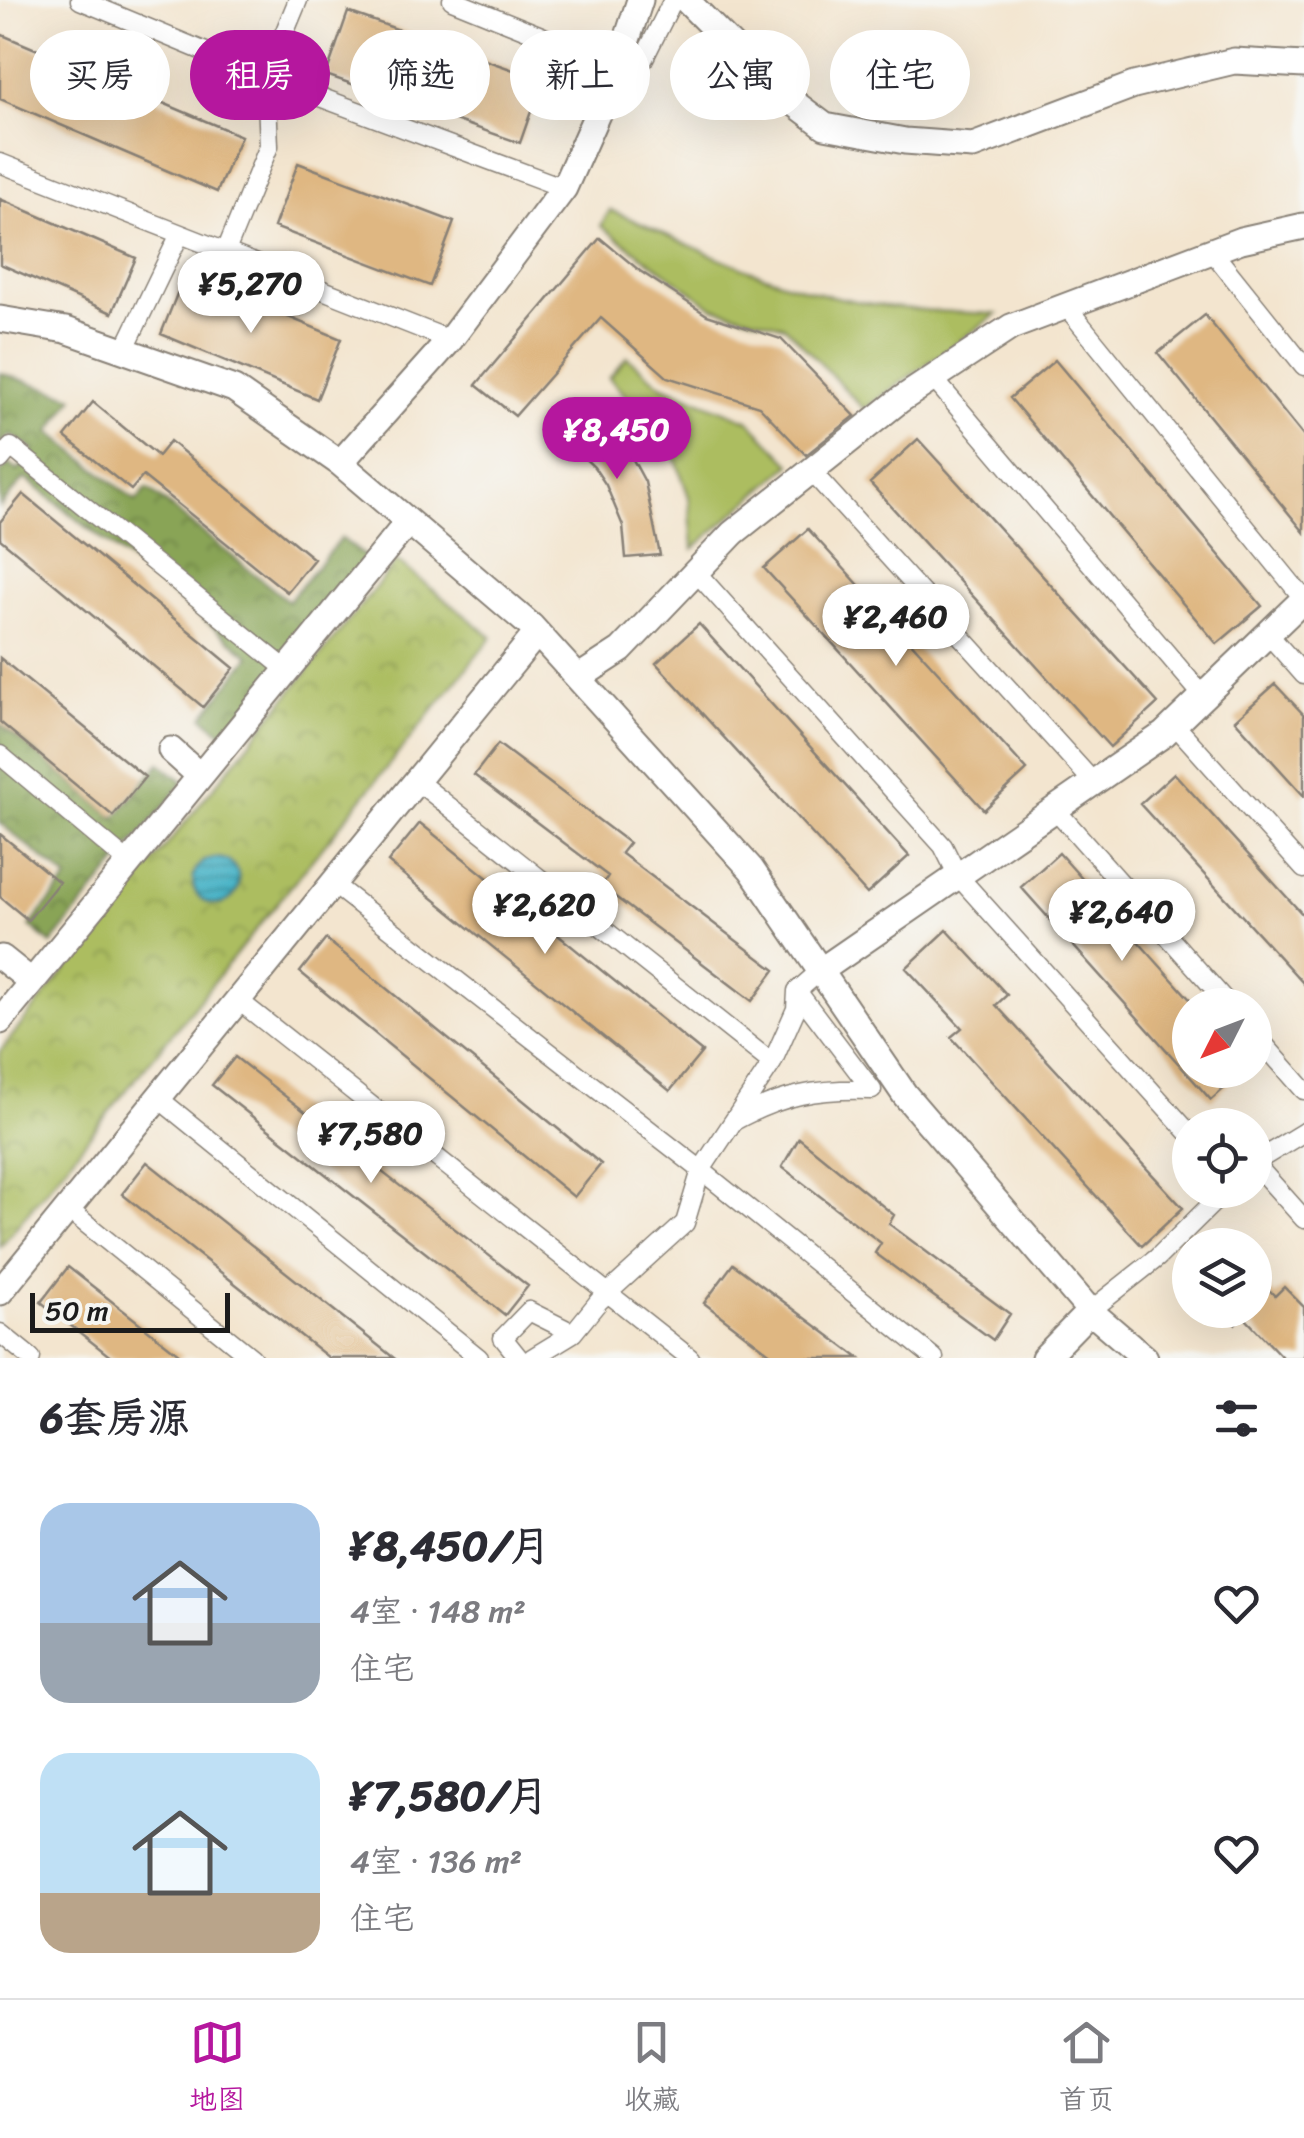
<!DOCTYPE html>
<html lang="zh">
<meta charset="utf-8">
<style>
:root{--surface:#fff;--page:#f2f2f3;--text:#2b2b33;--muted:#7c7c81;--line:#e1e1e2;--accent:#b5179e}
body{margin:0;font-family:Sriracha,"LXGW WenKai TC",sans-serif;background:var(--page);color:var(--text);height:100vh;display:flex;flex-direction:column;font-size:38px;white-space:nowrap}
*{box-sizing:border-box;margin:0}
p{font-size:32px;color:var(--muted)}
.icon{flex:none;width:55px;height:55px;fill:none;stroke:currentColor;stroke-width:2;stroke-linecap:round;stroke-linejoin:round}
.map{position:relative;height:1358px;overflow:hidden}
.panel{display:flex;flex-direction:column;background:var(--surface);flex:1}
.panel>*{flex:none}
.banner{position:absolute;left:30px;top:30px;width:1245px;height:90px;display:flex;gap:20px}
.needle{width:65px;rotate:228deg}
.buttons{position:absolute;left:1172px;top:988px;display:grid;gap:20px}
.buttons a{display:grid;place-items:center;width:100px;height:100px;border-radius:50%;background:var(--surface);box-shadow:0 10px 40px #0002;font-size:50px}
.scale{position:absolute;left:30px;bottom:25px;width:200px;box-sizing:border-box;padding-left:10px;border:5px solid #1c1c1c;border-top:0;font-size:28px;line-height:35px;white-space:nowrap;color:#1c1c1c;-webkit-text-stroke:8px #f6f6f2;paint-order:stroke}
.price{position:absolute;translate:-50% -85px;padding:0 22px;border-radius:35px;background:#fff;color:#222;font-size:32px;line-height:65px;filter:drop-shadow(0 2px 5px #0008)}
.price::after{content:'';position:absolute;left:50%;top:60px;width:30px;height:22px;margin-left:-15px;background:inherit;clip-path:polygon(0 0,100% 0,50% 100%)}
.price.current{background:var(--accent);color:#fff}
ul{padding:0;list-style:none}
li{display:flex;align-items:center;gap:30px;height:250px;padding:0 40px}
li span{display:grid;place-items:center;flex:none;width:280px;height:200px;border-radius:30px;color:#555}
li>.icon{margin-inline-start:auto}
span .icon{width:120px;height:120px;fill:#fffc;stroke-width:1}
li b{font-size:42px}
h2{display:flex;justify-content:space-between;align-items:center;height:120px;padding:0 40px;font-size:42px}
.pill{padding:0 35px;border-radius:45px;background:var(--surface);box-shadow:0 10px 40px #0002;font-size:35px;line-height:90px}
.pill.current{background:var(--accent);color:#fff}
.tabs{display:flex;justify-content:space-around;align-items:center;height:140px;border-top:2px solid var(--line);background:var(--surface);font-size:28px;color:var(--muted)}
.tabs a{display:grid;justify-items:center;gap:5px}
.tabs .current{color:var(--accent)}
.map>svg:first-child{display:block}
.forest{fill:url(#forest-crowns);stroke:#52603a;stroke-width:2.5}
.park{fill:url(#park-crowns);stroke:#646c3e;stroke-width:2.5}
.pitch{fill:#acbd61;stroke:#646c3e;stroke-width:2.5}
.water{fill:url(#water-rules);stroke:#326872;stroke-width:2.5}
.building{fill:#dfb782}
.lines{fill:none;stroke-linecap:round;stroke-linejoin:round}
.pedestrian-casing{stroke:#888076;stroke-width:21}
.minor-casing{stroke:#888076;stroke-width:29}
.pedestrian{stroke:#fff;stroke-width:18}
.minor{stroke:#fff;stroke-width:25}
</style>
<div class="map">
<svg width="1304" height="1358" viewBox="0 0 1304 1358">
<defs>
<pattern id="forest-crowns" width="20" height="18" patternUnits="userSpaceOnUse" patternTransform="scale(2.5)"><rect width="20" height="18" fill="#89a457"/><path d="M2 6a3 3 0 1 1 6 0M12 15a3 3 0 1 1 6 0" fill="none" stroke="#6f8547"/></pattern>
<pattern id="park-crowns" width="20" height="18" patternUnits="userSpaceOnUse" patternTransform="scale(2.5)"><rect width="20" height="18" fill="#acbd61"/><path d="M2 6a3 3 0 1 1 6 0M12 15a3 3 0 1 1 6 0" fill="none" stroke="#93a254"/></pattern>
<pattern id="water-rules" width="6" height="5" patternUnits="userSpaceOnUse" patternTransform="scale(2.5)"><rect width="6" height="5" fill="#49b4c7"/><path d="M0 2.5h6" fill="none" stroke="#3c92a1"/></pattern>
</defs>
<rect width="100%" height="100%" fill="#f6f6f2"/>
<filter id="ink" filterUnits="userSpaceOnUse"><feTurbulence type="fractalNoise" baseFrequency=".01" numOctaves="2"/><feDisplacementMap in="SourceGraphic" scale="20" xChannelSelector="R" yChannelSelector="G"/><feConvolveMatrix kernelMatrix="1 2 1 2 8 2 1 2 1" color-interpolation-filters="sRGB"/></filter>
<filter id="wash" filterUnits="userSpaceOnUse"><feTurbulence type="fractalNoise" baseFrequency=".0048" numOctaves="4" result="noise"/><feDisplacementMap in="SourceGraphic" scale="40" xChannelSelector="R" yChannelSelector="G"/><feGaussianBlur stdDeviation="2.25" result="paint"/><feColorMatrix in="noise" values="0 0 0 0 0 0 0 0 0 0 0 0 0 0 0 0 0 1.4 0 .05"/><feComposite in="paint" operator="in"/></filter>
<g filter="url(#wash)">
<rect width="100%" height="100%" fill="#f3e5cf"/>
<path class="forest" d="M0,373l74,24 -24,35 86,69 11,-13 141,113 53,-63 27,21 -143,176 -22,-18 47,-61 -225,-178 -25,29v-33l9,-10 9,7 16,-21 -24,-16 -10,12z
M0,724l115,94 45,-55 24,19 -133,162 -21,-18 38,-47 -68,-56z"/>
<path class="park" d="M397,561l95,76 -492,610v-196z"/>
<path class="pitch" d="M610,210c78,33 156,74 240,90 48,10 98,12 147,14l-133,95 -79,-83 -72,-19 -112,-81z
M627,357l36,29 85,34 43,44 -98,85 -4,-52 -20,-57 -60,-62z"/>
<path class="water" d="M193 881a23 23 0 1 1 46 0a23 23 0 1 1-46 0Z"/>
<g id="blocks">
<path class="building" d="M348,12l194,68 -22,63 -194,-68z
M0,34l241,102 -24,56 -217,-93z
M298,163l156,59 -24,64 -156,-59z
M0,199l136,59 -24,55 -112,-49z
M600,238l40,33 67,44 74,24 74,77 -49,39 -47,-49 -92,-29 -66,-59 -86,98 -39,-31z
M185,274l156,65 -24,60 -156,-65z
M1205,315l99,122v95l-146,-179z
M1055,360l207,246 -45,38 -207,-246z
M93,402l65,54 12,-15 144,118 -27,33 -144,-116 -12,14 -66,-53z
M581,408l28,23 22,25 14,26 15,73 -34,3 -3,-32 -17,-41 -12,-18 -34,-32z
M918,439l240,264 -48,44 -240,-264z
M23,494l211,174 -31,39 -203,-168v-17z
M808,529l219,241 -43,40 -220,-242z
M699,624l210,232 -42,38 -211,-231z
M0,658l145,119 -32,39 -113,-94z
M1275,684l29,31v81l-69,-76z
M498,744l131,99 -8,10 154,117 -23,31 -151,-115 7,-10 -134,-101z
M1174,773l130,143v68l-164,-180z
M420,823l282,229 -32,39 -282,-229z
M0,834l59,48 -31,38 -28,-23z
M1059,853l136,152h-5v65h55l-34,30 -190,-213z
M947,930l60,65 -11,10 187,203 -41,38 -191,-209 11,-9 -56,-60z
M326,939l275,225 -27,33 -274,-225z
M235,1057l293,229 -23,29 -293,-230z
M799,1138l95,77 -5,9 121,90 -17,26 -118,-87 6,-10 -99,-76z
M147,1162l247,196h-65l-207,-164z
M733,1264l126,94h-83l-72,-55z
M68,1267l116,91h-72l-71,-56z
M1255,1275l20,21 9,-9 20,20v51h-21l-40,-42 -8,8 -13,-14h33z"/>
</g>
</g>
<g filter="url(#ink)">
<use href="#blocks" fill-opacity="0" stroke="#888076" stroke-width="2.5"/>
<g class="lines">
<defs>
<path id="pedestrian" d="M80,0l186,77 298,111
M452,0l166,67 24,-5 31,-62
M0,163l450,177
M226,251l43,-105 -3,-69 32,-77
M1212,251l92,115
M1066,306l238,293
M124,350l56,-116
M933,378l270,318
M0,460l11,-13 276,223
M811,471l283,312
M696,572l247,274 15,30 232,258
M1268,634l36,41
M1174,724l130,145
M0,755l129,108
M417,781l355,282
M1055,809l174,196
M333,884l368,286 233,188
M797,991l75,99
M238,1000l452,358
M1255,1034l49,56
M158,1098l321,260
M734,1121c48,-26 83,-33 138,-31
M1255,1162l49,-30
M1255,1164l49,55
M68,1209l184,149
M1090,1311l67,-53 69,-68
M0,1333l31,25
M519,1358l-16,-20 26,-27 44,22
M532,1358l41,-25 26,-32 86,-78 16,-53 71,-107 24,-54 1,-18 23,-20"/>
<path id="minor" d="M686,0l83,84 56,42 80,15 68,5 161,-61 100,-24 70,4
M0,319l66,11 168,59 106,74 191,163 220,243 154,226 185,216 55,47
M340,463l110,-123 114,-152 54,-121 22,-67
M578,678l43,-28 112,-117 167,-133 111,-73 230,-87 63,-14
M171,750l29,26
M2,958l30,24
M820,971l344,-237 140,-135
M0,1021l408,-499
M0,1292l537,-659
M1044,1358l46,-47"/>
</defs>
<use href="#pedestrian" class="pedestrian-casing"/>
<use href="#minor" class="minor-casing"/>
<use href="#pedestrian" class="pedestrian"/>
<use href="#minor" class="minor"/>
</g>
</g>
</svg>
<div class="buttons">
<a><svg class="needle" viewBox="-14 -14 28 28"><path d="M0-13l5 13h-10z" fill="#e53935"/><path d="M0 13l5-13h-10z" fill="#7c7c81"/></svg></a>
<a><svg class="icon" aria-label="locate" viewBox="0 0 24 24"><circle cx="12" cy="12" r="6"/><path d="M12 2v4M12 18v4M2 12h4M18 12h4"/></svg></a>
<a><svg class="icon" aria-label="layers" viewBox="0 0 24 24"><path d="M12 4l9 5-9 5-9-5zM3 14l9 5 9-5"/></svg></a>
</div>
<div class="scale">50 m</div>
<b class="price" style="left:251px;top:336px">¥5,270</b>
<b class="price current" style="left:617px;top:482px">¥8,450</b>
<b class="price" style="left:896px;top:669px">¥2,460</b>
<b class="price" style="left:545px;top:957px">¥2,620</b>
<b class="price" style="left:1122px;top:964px">¥2,640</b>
<b class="price" style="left:371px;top:1186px">¥7,580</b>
<div class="banner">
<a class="pill">买房</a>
<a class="pill current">租房</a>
<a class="pill">筛选</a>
<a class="pill">新上</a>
<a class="pill">公寓</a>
<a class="pill">住宅</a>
</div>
</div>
<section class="panel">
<h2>6套房源<svg class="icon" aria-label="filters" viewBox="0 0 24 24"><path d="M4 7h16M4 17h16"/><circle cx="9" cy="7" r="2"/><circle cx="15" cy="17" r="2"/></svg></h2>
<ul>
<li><span style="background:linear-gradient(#a9c7e8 60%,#9aa5b1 0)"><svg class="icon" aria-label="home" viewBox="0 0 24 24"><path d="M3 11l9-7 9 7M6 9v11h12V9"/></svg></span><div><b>¥8,450/月</b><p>4室 · 148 m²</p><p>住宅</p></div><svg class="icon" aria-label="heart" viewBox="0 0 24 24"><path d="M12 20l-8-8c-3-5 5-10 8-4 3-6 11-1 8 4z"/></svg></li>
<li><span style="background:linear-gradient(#bfe0f5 70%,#b9a48a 0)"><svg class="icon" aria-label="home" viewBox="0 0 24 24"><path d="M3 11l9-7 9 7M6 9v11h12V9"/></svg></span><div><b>¥7,580/月</b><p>4室 · 136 m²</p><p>住宅</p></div><svg class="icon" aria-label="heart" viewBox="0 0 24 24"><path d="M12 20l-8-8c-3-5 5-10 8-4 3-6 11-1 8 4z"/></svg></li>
</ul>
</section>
<nav class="tabs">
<a class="current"><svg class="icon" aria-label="map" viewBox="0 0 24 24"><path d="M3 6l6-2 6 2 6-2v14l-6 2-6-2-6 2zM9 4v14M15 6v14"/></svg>地图</a>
<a><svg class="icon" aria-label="saved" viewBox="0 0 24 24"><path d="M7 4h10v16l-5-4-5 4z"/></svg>收藏</a>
<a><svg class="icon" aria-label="home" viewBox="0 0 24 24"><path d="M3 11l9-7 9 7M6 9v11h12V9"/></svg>首页</a>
</nav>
